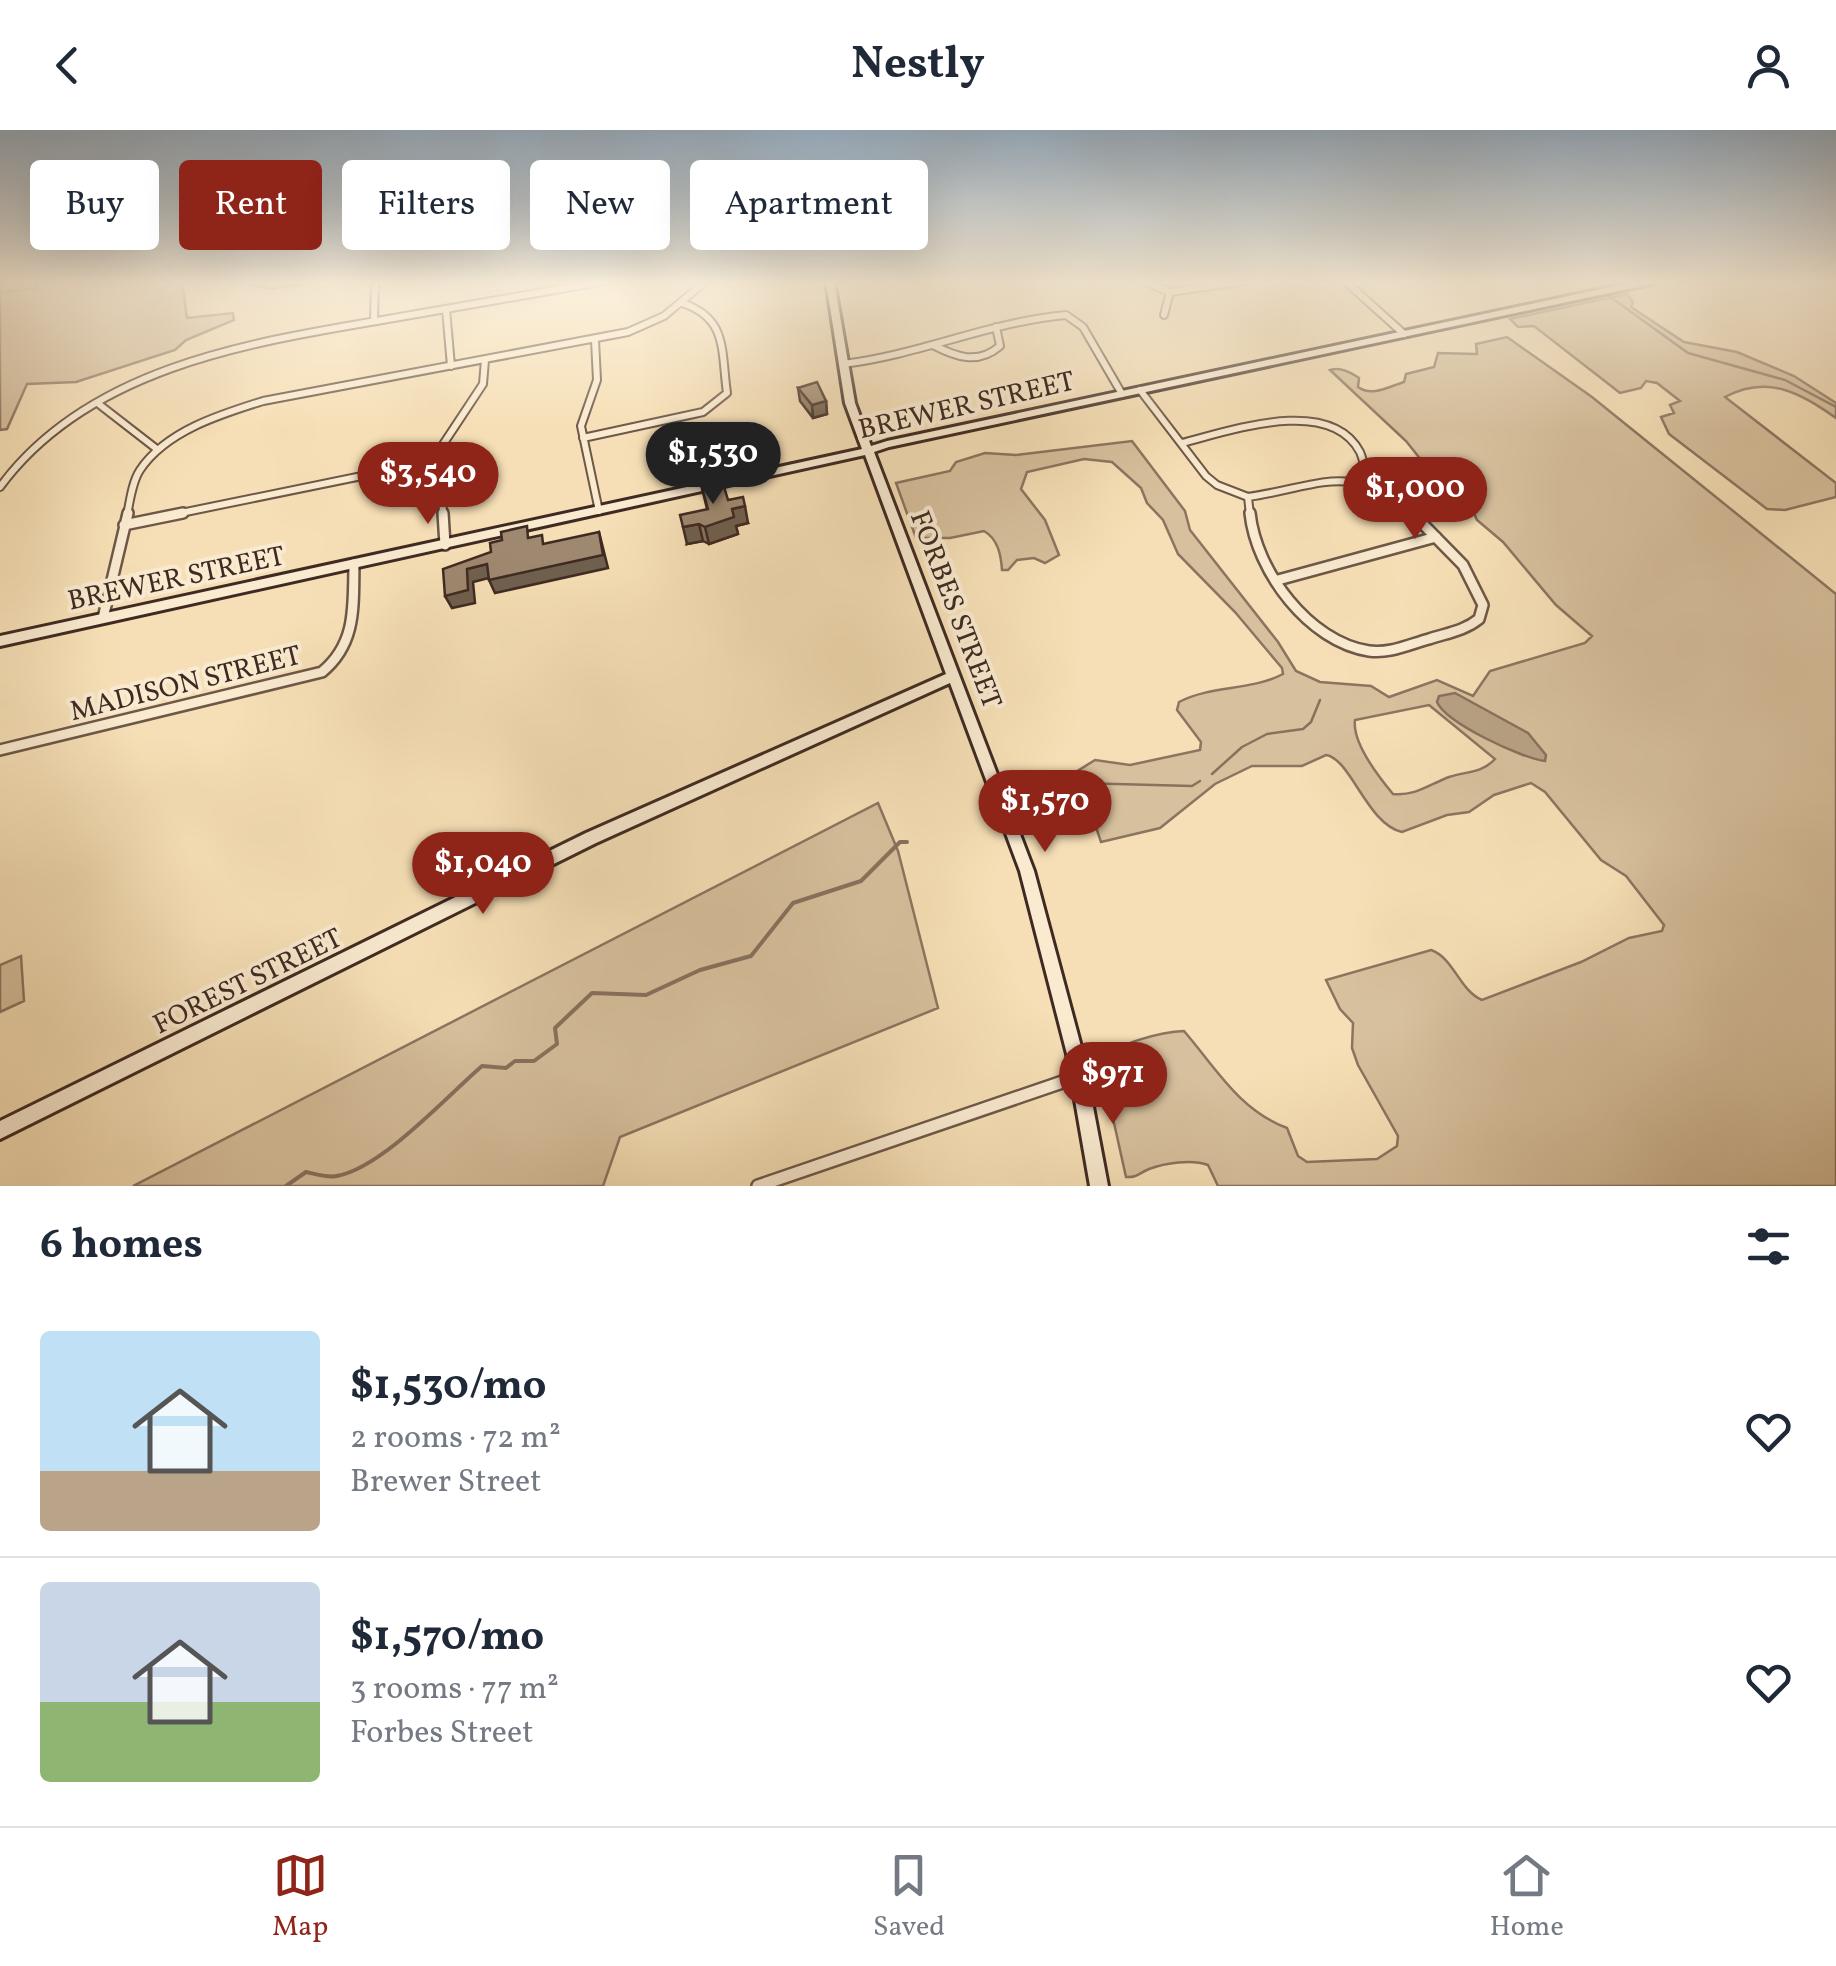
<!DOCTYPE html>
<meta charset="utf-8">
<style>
:root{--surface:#fff;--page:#f2f2f3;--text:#1f2937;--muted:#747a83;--line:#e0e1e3;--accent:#8f2418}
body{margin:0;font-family:Vollkorn,serif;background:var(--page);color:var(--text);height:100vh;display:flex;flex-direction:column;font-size:38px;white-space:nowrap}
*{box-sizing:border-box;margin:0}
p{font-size:32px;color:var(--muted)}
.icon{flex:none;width:55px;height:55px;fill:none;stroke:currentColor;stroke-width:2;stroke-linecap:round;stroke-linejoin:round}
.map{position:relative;height:1056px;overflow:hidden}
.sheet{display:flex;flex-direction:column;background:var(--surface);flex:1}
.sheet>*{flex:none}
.top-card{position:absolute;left:30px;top:30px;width:1000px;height:90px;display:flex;gap:20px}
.price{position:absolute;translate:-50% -85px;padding:0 22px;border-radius:35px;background:var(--accent);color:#fff;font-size:32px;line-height:65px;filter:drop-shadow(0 2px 5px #0008)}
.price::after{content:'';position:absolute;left:50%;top:60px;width:30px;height:22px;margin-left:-15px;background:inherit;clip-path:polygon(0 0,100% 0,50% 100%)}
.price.active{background:#222;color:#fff}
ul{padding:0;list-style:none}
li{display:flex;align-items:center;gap:30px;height:250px;padding:0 40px}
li+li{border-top:2px solid var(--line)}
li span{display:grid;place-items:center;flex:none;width:280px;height:200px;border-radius:10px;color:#555}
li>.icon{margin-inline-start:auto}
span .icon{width:120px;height:120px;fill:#fffc;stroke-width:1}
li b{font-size:42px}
h2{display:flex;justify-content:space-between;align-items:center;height:120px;padding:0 40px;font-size:42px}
.pill{padding:0 35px;border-radius:10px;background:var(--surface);box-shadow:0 10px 40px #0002;font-size:35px;line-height:90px}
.pill.active{background:var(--accent);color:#fff}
header{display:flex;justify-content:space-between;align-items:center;height:130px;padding:0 40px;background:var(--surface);font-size:45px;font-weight:700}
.tabs{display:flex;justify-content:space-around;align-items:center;height:140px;border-top:2px solid var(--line);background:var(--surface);font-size:28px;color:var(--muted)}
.tabs a{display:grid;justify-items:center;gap:5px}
.tabs .active{color:var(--accent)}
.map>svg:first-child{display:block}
.green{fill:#d7c09d;stroke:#8b7560;stroke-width:2.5;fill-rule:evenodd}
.water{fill:#b8a184;stroke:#88715d;stroke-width:2.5}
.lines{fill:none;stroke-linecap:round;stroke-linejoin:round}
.stream-far1{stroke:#88715d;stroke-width:2.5}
.stream{stroke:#88715d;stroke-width:4}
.street-far2-casing{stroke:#6d5747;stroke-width:10}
.street-far1-casing{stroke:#6d5747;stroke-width:14}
.street-casing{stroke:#6d5747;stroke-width:16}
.secondary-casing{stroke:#3f2a22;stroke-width:6}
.street-far2{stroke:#f9ead0;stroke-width:6}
.street-far1{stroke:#f9ead0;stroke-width:9}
.street{stroke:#f9ead0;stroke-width:11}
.secondary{fill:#f9ead0;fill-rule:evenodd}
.wall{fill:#88755f;stroke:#3f2a22;stroke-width:2.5}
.shaded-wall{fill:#6f5f4e;stroke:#3f2a22;stroke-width:2.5}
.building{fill:#9e886f;stroke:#3f2a22;stroke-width:2.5}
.labels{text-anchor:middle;stroke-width:8;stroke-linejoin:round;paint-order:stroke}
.street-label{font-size:28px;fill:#3f2a22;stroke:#f9ead0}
</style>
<header><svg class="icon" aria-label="back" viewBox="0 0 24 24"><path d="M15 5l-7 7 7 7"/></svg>Nestly<svg class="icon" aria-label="person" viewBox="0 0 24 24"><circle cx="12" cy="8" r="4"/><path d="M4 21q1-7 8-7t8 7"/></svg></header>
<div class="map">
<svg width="1836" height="1056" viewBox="0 0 1836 1056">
<rect width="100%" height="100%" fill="#f6dfb6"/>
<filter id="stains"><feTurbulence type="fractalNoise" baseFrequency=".002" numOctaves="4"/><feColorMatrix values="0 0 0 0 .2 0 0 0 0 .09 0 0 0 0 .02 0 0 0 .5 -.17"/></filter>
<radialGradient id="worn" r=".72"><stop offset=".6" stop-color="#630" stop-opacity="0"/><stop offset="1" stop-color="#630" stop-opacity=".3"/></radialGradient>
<path class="green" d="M0,151h182l5,37 46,-5 1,7 -48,20 -11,10 -99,32 -49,2 -20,45 -7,1z
M1627,164l6,8 -2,5 53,35 53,10 57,24 42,27v15c-36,-25 -68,-44 -111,-21l111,86v14l-51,13 -18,-1 -98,-75 -8,-17 13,-4 -4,-8 10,-4 -23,-18 -11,-2 -5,7 -21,5 -86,-67 -16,1 -8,-8z
M1507,207l85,60 244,197v592h-618l-10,-21c-16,-6 -43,-2 -59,4 -10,4 -12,9 -23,8l-23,-104 -1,-14c16,-16 59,-27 82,-28 32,37 55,79 103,97l11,28 9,6 70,-3 20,-13 1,-10 -40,-71 -6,-17 1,-25 -13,-14 -14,-29 105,-30c23,8 28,40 51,50l99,-38 48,-24 33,-7 2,-6 -38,-49 -25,-16 -56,-68 -14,-9 -37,12 -25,17 -22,3 -45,17c-35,-8 -51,-73 -76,-77l-24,11h-50l-37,18 -55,44 -59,14 -11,-33 -20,-24 1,-10 24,-15 35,5 70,-15 1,-8 -24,-32 2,-8c32,-17 72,-11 104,-28l-1,-6 -47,-56 -57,-58 -15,-34 -16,-17 -6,-15 -29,-26 -28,-3 -57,13 -6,17 24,31 14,35 -14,8 -11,-5 -17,2 -9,10h-6c-1,-15 -4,-31 -18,-39l-34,7h-34l-20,-55 54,-12 6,-9 29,-9 31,2 116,-14 53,70 5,19 88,112 18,29 24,11 51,4 18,11 48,-17 36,16 17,-25 95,-28 7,-7 -36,-31 -53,-63 -26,-22 -9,-20 -42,-34 -20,-25 -76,-71c11,-3 20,2 29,8l-1,9c14,10 30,0 46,-5l2,-8 28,-7 4,-14 39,1 -1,-10zM1429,575l66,54c-14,15 -29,12 -46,18 -21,8 -33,19 -56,17 -15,-18 -41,-52 -38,-74z
M878,673l20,48 40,157 -318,129 -17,49h-470z
M21,826l3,45 -24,11v-47z"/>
<path class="water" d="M1455,563l73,40 18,22 -1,6c-24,-3 -99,-38 -108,-59l2,-6z"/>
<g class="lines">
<path class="stream-far1" d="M0,163l36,-5v-7
M1609,166l79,57 97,27 51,27
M1212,644l30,-27 25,-13 36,-5 8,-7 9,-22
M1018,673l60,-20 114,3 8,-5"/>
<path class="stream" d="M286,1056l20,-14c9,2 22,6 31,4 46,-9 109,-79 145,-110l24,2 9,-7h19l23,-17 -2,-16 37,-35 54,2 54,-25 51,-14 42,-53 68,-22 39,-39h7"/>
<defs>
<path id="street-far2" d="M251,151l20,4 27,-4
M1144,151l26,11
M1345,151l59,53
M446,179l5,57
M1164,185l6,-23 77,-11
M374,191l1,-40
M595,210l2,40 -16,46 18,85
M933,215c23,12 45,20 67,1l-4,-19
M843,234c76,-9 146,-42 223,-49l17,12 39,67
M1140,260l66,86 11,9 31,12
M100,275l58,45
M583,308l120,-26 24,-19c-6,-42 1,-75 -45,-90
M1182,313c47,-12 148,-48 178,9 4,9 6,22 8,31
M0,357c88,-120 252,-145 388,-168 73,-13 145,-25 218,-38
M1248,367l2,18
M1248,367c75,-11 101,-37 167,18
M127,385c3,-14 5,-33 13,-45 26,-39 81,-56 123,-69l365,-69 36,-16 42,-35
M171,385l269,-55
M443,385l-3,-66 43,-65 2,-24"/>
<path id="street-far1" d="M443,383l2,32
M1250,383c6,58 59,129 119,138 21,3 41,-7 60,-12 18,-6 35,-8 50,-20l4,-14 -20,-40 -51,-52
M124,395l59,-12
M1278,450l158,-43
M103,488l25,-105
M0,620l322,-78c35,-29 31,-66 32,-108"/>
<path id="street" d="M758,1056l322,-110"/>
<path id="secondary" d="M826,151h8l21,122 16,43 16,-5 752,-160h16l-4,3 -762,163 -15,5 160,419 49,183 25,132h-18l-23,-132 -47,-183 -70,-188 -354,160 -596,296v-18l586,-288 360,-159 -81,-219 -865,191v-10l862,-187 -17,-46z"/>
</defs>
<use href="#street-far2" class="street-far2-casing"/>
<use href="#street-far1" class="street-far1-casing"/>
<use href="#street" class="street-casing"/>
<use href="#secondary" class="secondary-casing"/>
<use href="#street-far2" class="street-far2"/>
<use href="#street-far1" class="street-far1"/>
<use href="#street" class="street"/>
<use href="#secondary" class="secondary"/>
</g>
<path class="wall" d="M798,258l28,13 1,13 -14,4 -13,-17z
M701,354l27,16 20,23 -12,3 2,8 -29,10 -6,-3 -16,3 20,-35z"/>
<path class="shaded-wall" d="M826,271l1,13 -14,4 -1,-13z
M745,376l3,17 -12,3 2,8 -29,10 -4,-17 27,-18z
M699,394l4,17 -16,3 -4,-17z
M599,402l9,36 -113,25 -6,-13z
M487,434l6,13 -20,5 2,21 -23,5 -7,-12 22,-27z"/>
<path class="building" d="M817,252l9,19 -14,4 -14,-17z
M722,350l6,20 15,-3 2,9 -13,3 2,8 -29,10 -6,-3 -16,3 -3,-12 28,-6 -7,-25z
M527,396l1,12 14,-3 1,9 56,-12 4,23 -114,25 -2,-16 -20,5 1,21 -23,6 -2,-27 48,-17 -1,-9 12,-3 -1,-8z"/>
<linearGradient id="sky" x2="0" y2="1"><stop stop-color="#95acc0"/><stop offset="0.51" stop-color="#fbf1de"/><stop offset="1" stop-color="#fbf1de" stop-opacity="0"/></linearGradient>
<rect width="1836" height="299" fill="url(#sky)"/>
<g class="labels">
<g class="street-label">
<text transform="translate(966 274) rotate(-13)" y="10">BREWER STREET</text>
<text transform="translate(176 447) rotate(-12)" y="10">BREWER STREET</text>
<text transform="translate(957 479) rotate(69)" y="10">FORBES STREET</text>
<text transform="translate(185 552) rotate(-14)" y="10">MADISON STREET</text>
<text transform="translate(247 850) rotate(-26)" y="10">FOREST STREET</text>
</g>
</g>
<rect width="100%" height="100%" filter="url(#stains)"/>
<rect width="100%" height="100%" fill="url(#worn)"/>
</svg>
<b class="price active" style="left:713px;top:377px">$1,530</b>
<b class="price" style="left:428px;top:397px">$3,540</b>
<b class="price" style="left:1415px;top:412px">$1,000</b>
<b class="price" style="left:1045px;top:725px">$1,570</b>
<b class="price" style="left:483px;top:787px">$1,040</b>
<b class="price" style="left:1113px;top:997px">$971</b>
<div class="top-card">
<a class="pill">Buy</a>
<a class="pill active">Rent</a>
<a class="pill">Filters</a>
<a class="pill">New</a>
<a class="pill">Apartment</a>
</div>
</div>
<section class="sheet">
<h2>6 homes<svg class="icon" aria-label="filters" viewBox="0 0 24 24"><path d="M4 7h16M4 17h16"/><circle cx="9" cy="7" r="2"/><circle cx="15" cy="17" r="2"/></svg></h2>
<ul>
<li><span style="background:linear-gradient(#bfe0f5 70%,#b9a48a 0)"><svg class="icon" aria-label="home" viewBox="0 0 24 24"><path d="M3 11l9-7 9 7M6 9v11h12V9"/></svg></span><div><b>$1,530/mo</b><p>2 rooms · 72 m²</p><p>Brewer Street</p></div><svg class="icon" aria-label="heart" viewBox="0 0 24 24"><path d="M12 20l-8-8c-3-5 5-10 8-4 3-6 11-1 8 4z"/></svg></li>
<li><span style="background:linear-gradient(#c9d6e8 60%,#8fb573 0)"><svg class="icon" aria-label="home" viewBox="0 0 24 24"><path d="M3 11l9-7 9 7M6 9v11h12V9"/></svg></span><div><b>$1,570/mo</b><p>3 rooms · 77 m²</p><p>Forbes Street</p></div><svg class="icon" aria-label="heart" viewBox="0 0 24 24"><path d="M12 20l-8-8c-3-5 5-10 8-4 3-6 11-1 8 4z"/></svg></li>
</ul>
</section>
<nav class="tabs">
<a class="active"><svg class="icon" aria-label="map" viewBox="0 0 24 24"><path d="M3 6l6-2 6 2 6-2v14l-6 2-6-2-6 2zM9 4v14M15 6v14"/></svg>Map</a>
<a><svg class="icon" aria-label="saved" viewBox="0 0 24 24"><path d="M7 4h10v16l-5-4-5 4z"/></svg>Saved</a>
<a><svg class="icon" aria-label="home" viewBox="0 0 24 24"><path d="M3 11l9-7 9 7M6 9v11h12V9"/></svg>Home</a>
</nav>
